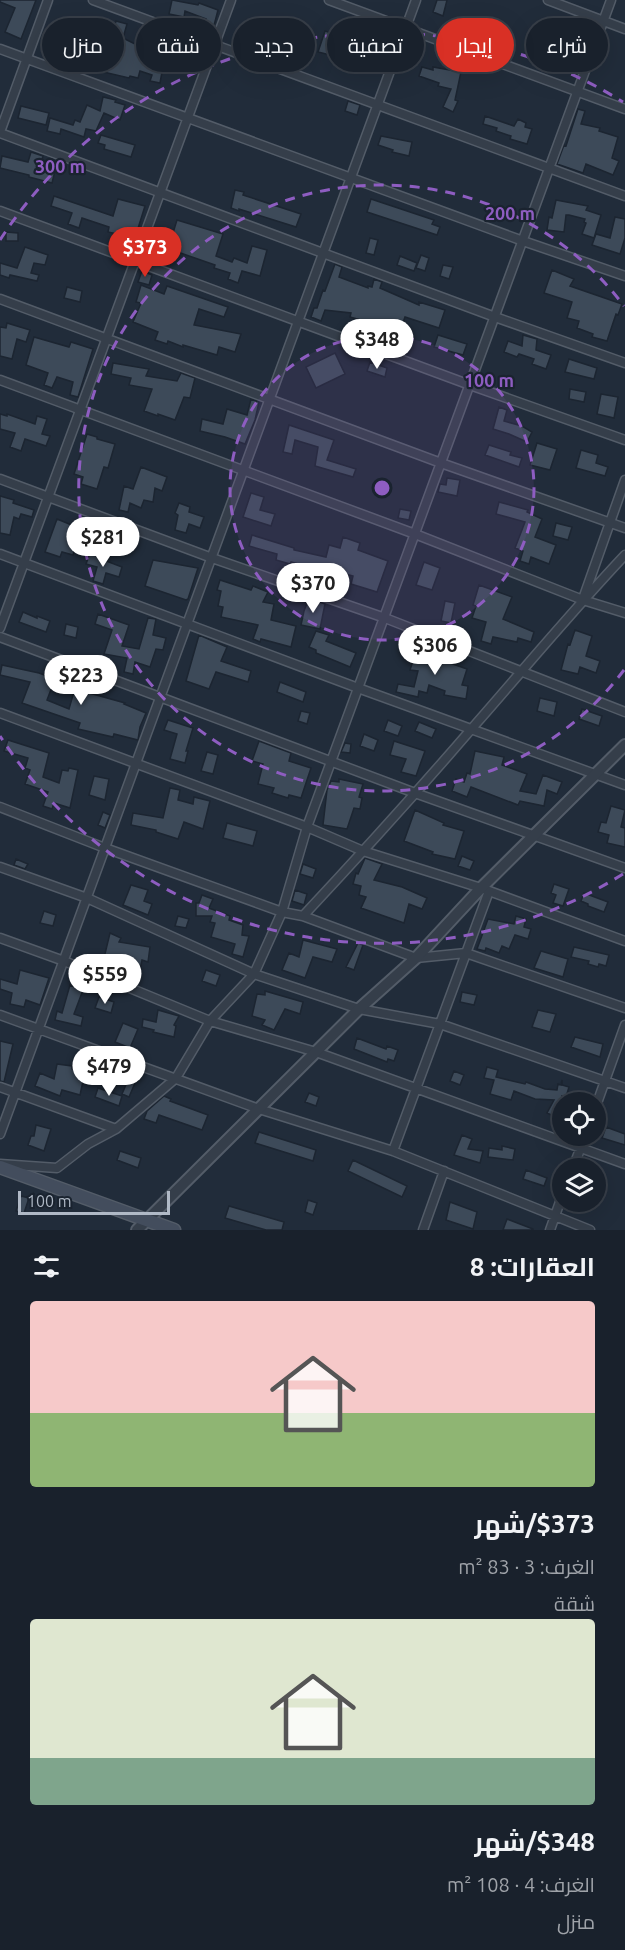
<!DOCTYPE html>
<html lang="ar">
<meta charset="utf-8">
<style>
:root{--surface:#19212c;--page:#262e38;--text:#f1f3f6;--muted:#9fa3a9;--line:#373e48;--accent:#d93025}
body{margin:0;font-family:Ubuntu,Cairo,sans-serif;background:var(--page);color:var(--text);direction:rtl;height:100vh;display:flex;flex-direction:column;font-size:22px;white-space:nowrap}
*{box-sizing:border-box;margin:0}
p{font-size:20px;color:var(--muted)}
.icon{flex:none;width:33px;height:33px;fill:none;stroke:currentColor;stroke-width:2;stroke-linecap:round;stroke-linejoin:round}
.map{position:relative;height:1230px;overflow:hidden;direction:ltr}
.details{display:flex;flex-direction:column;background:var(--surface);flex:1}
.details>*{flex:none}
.banner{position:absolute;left:18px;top:18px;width:590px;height:54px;direction:rtl;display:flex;gap:12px}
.buttons{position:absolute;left:552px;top:1092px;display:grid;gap:12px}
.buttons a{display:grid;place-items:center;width:54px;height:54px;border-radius:50%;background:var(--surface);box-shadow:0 6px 24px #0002,0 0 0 2px var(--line);font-size:30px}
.scale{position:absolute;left:18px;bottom:15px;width:152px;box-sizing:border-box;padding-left:6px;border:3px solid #b0b9c6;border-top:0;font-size:16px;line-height:21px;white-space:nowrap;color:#b0b9c6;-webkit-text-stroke:4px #1a232f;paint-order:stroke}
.price{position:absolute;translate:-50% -51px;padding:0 14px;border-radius:21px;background:#fff;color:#222;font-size:20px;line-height:39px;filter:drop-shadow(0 2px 3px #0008)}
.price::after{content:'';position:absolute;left:50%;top:36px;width:18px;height:14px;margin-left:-9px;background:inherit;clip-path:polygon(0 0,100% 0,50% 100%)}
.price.selected{background:var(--accent);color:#fff}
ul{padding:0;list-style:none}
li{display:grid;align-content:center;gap:12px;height:318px;padding:0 30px}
li span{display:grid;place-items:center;height:186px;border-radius:6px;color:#555}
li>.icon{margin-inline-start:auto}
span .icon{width:108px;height:108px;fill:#fffc;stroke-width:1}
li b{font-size:26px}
h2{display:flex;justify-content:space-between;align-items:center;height:72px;padding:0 30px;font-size:26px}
.tag{padding:0 21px;border-radius:27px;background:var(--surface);box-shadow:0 6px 24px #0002,0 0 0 2px var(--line);font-size:21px;line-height:54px}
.tag.selected{background:var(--accent);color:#fff}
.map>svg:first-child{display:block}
.building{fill:#3d4a59;stroke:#1c2531;stroke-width:1.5}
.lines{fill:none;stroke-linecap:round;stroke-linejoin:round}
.minor-casing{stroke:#535c68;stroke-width:11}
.tertiary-casing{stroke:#535c68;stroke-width:14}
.secondary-casing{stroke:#535c68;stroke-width:15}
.minor{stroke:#353e4a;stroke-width:8}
.tertiary{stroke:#353e4a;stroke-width:10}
.secondary{stroke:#434d5d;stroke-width:12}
.ring{fill:none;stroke:#8e5dc1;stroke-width:3;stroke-dasharray:10 8}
.centre{fill:#8e5dc1;stroke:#1a232f;stroke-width:3}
.ring-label{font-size:18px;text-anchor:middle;font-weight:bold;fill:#8e5dc1;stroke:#1a232f;stroke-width:4.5;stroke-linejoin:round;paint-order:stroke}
</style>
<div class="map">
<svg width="625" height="1230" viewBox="0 0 625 1230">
<rect width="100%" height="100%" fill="#212c3a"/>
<path class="building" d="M0,0h36l-15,39 -16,-7 10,-24 -15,-6z
M172,0l26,5 1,-2 19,7 -7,27 -10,-4 5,-14 -21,-8 -1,6 -15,-3z
M437,0h10l-4,16 -10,-4z
M474,19l11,4 -5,11 -10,-5z
M116,21l11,3 -4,14 16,8 1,-2 44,12 -4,10 -16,-5 -4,22 -10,-2 2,-6 -12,-4 -2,7 -8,-2 -1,2 -30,-7 1,-5 -29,-12 11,-27 11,4 2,-5 18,6z
M448,21l11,4 -3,10 -12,-3z
M325,31l40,13 4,-9 9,3 -4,10 13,4 -3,9 -14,-5 -2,9 -9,-3 2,-7 -10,-4 -5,8 -28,-7z
M422,67l11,3v-3l28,5 -6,28 3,1 -5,11 -10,-5 8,-18 -13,-3 1,-3 -20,-7z
M103,97l13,3 -1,2 10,3 -5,15 -16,-7 -8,18 -10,-2 -2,8 -23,-8 -1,5 -13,-3 3,-13 23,7 2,-5 5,2 7,-17 13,6z
M348,101l12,4 -3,10 -12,-4z
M21,106l28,7 -3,12 -28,-7z
M578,109l7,2 -4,13 19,4 -1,3 19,6 -6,21 7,3 -6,14 -27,-11 -3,9 -26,-9 7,-19 2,1z
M485,116l29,10 4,-7 8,4 -1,4 7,2 -5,15 -17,-5 1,-3 -15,-5 1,-3 -14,-4z
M101,135l34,10 -4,12 -27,-8 1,-4 -7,-2z
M381,136l31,6 -3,14 -17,-4 1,-2 -15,-5z
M31,152l12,4 -3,11 15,4 -3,12 -23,-6v-2l-29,-7 2,-12 26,6z
M235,190l9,2 -1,3 58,19 -5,13 -57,-18v2l-8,-3z
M54,196l59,20 5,-17 27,7 -10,32 -27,-6 1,-5 -27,-9 -3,10 -11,-4 4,-11 -21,-7z
M371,199l63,21 -2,4 8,3 -3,8 -70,-23z
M556,200l32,6 -2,4 15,5 -7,23 -12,-4 4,-11 -2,-1 1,-3 -16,-4h-3l-2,17 -17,-2 2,-13 3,1z
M615,217l10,2v19l-5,16 -28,-9 4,-11 14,4z
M177,220l46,14 -7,22 16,6 2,-4 13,5 5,-17 15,4 -7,26 -18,-5 -4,12 -10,-4 2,-6 -16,-5 1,-3 -46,-16 1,-4 -12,-4 3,-8 11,3z
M6,232l12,1v8h-12z
M370,238l8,2 -4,15 -8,-2z
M25,247l23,8 -3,10 -11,-2 -3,10 8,2 -2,6 -27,-6 -1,3 -9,-3v-12l17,5z
M421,255l8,3 -4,13 -9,-3z
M400,256l17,7 -3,8 -17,-6z
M335,264l7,3 -3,10 29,11v-2l4,1 2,-8 8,3 -2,6 39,17v-3l26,8 -6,18 -34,-11 -5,14 -50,-14 1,-4 -26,-3 -4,11 -10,-4 3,-9h3l6,-18 2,1z
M443,265l10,2 -4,12 -9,-3z
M552,270l22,9 -4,7 52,18 -4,11 -2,-1 -9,27 -15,-4 1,-3 -16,-6 2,-7 -12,-3 5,-16 -28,-9z
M142,271l10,4 -3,10 -11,-3z
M141,285l23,9 3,-8 61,21 -4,10 -25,-8 -5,16 47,9 -6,18 -16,-5 -2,8 -34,-10v2l-15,-6 -1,3 -12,-4 3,-8 -25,-10 8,-19 -5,-1z
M67,287l15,4 -2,11 -16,-4z
M7,323l23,7 -4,12 -9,-3 -5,20 -12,-3v-29l6,1z
M438,335l29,9 -4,11 -29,-8z
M523,335l14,4 -1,11 15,5 -5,14 -14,-5 2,-5 -15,-5 -2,3 -13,-5 4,-11 14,5z
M34,337l35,10 2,-5 22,7 -15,48 -8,-2 3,-13 -16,-5 -5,11 -8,-3 4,-12 -22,-8z
M335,353l10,21 -29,14 -10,-21z
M569,359l28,9 -3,11 -29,-7z
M370,362l17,6 -2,9 -18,-6z
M113,363l36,6 -3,7 31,5 4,-8 14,5 -5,20 -6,-1 -9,23 -17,-6v2l-14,-5 8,-22 -23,-4 2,-7 -20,-4z
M570,389l16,3 -2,10 -15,-3z
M601,394l17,3 -4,21 -17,-4z
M251,399l8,3 -4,18 -10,24 -20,-7 -25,-6 2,-12 21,5 4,-15 20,6z
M499,407l8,3 -3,11 18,5 10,6 -5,10 -18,-8 -16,-5z
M0,414l7,2v-2l28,10 2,-8 10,3 -5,15 8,2 -4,10 -21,-7 -4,12 -11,-4 5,-14 -15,-4z
M289,425l45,15 -7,20 29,9 -3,8 -38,-11 3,-19 -23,-7 -3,14 -9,-2z
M87,434l10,3v2l18,5 -7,24 -4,-1 -7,22 -16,-5 2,-7 -9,-3z
M537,443l20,6 -7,21 -20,-5z
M489,445l22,7 -1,3 12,3 -3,9 -34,-12z
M581,450l17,5 -2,8 12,4 -3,9 -29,-8z
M141,467l26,10 -5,14 -7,-3 -2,14 -9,-2 -3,8 -11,-5 -2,9 -9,-2 5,-24 9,3z
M447,478l13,2 -3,16 -19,-4 2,-8 6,1z
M251,493l13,4 -4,13 15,4 -4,12 -28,-9z
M0,496l14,4 -1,3 21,7 -2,7 -11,-3 -2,5 -5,-2 -4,18 -10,-2z
M499,502l29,8 -1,2 15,7 -7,18 21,8 -7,19 -18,-7 -2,7 -9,-3 3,-10 -8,-3 10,-26 -29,-8z
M179,503l11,4 -1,5 15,5 -4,11 -11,-4 -3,9 -11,-3 3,-15 -3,-2z
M400,509l11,2 -2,9 -11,-2z
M57,519l27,11 -4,12 -3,-1 -4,14 -11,-3 -2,5 -15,-5z
M556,523l16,4 -4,13 -15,-4z
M252,535l42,13v2l32,7 3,-12 11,3 3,-11 17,6 -2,7 30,11 -11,31 -26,-8 2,-8 -27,-7 -1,3 -34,-10 -1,2 -14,-4 1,-6 -28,-8z
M90,553l18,5 -2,3 16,6 -3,10 -13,-4 -3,11 -10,-3 4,-14 -11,-3z
M153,560l45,8 -10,31 -2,1 -41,-14z
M424,562l16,6 -8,22 -16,-5z
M220,580l31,10 2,-4 15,6 -5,10 11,2 -3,16 25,6 -5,21 -30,-8 -1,3 -7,-3 5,-14 -37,-8 2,-10 -5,-1 3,-15 -4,-1z
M479,585l33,12 -9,22 31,13 -3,10 -13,-4 -1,4 -24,-5 -2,7 -10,-3 5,-19 -14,-4 4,-12 -3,-1z
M309,598l16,6 -5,25 -19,-4 3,-14z
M445,601l10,2 -4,20 -10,-2z
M23,612l14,6v-2l13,5 -4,11 -27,-10z
M98,614l31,11 -7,21 17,3 9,-31 8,1 -3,16 13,3 -3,12 -7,-1 -6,18 -15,-5 -2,12 -9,-2 3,-14 -23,-4 8,-24 -17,-6z
M66,624l12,3 -2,11 -12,-3z
M575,630l17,6 -6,20 14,5 -4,12 -16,-6 -2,7 -17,-4 7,-26 2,1z
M316,631l13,4 -3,6 30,12 -6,14 -34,-14v-3l-7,-3z
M199,635l28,12 -6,14 30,10 -3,11 -32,-10 -7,17 -23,-8z
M418,645l18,5 -3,7 34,12 -5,16 6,1 -2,13 -22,-4 1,-4 -16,-6 -2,8 -8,-2 -1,6 -22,-5 2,-8 16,3 4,-16 -8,-1z
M2,665l37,8 16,6 -8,21 22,9 10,-35 10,3 -4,11 5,2 -1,3 36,10 -1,1 22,9 -6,14 -2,13 -24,-6 -1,3 -35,-8 2,-6 -58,-20 8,-21 -30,-7z
M280,682l26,10 -3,10 -26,-10z
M540,698l17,4 -3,14 -17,-5z
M582,709l20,7 -3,10 -20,-7z
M301,711l9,2 -3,11 -9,-3z
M168,720l25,8 -7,23h2l-3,12 -15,-4 7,-25 -13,-4z
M388,720l14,6 -4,10 -14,-5z
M419,722l17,7 -4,9 -17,-7z
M364,734l14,6 -4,11 -14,-5z
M8,740l41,13 -6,24 16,6 3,-13 6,1 1,-3 9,2 -8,38 -16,-5 -2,6 -9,-3 5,-14 -23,-8 5,-14 -5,-2 3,-10 -24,-7z
M259,741l32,12 -2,8 22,7 -10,30 -12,-3 -1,3 -16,-5 2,-5 -16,-4 5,-20 -11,-3z
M394,741l31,10 -9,25 -15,-4 5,-13 -16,-4z
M345,743l6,1 -1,9 -9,-1z
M475,751l29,6 -2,8 25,9 -7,17 16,3 7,-19 19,7 -5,12 -10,-4 -3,16 -24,-5 -2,4 -47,-18 -4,10 -15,-6 4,-12 8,3 3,-9 3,1z
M207,752l11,3 -5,19 -12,-3z
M94,776l15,3 -4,21 -16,-5z
M339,779l24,5 -4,13 3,1 -2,11 -6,-1 -7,21 -24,-4 4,-35 4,-9 8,1z
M170,788l10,2 -2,10 15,4 1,-7 16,4 -7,28 -19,-7 -6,17 -22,-7v-2l-25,-5 2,-12 30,5z
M611,806l14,4 -4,17 4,1v19l-18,-4 2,-8 -11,-3 3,-10 5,1z
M415,810l29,13 -1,2 21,6 -9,28 -23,-5 1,-2 -29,-11z
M103,812l7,3 -5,13 -7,-3z
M227,823l30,8 -4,15 -30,-8z
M462,856l12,5 -4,9 -12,-4z
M365,858l17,6 -8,16 28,7 25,11 -5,11 -13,-5 -5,19 -43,-15 5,-11 -7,-2 2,-9 -8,-2 3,-11 2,1z
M16,859l12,5 -3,5 -11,-4z
M303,864l13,5 -3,9 -13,-4z
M554,884l15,5 -6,17 -10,-3 3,-8 -5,-2z
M131,885l17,5 -4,11 8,3 -4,11 -25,-10z
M295,890l12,4 -3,11 -12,-4z
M584,893l24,9 -4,10 -16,-6v-2l-7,-3z
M202,895l11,4 -4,9 21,8 -1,4 14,5 -1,10 7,1 -6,21 -11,-3 3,-10 -24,-7 4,-14 -5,-1 2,-6h-16v-13h3z
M44,911l12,4 -3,11 -13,-3z
M178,916l11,3 -3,9 -11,-2z
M516,916l10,3 -2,8 7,2 -3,10 -13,-4 -6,14 -7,-3 -3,7 -13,-5 -1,3 -8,-2 11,-30 26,5z
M110,933l11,5 -2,4 31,5 -2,15 -6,-2 -3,16 -28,-8 1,-3 -9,-3z
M303,940l34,9 -5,13 -19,-5 -8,21 -23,-8 7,-17 10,4z
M358,943l5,2 -9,25 -8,-3z
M574,947l35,8 -3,11 -7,-2 -1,3 -10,-3 1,-3 -18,-4z
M541,951l27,8 -5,18 -29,-9z
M20,970l29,8 -9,27 -14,-5 -2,7 -14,-3 2,-11 -12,-4v-10l17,5z
M206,970l14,5 -4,11 -14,-5z
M70,985l13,5 -9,24 9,3 -2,9 -26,-6 2,-9 5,2z
M265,991l38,11 -3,12 -15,-5 -11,21 -12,-5 3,-5 -13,-4 5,-22 8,1z
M462,992l15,3 -3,10 -14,-3z
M99,997l15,5 -3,11 -16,-5z
M158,1010l21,6 -5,9 2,1 -2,11 -21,-5 1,-2 -12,-3 1,-8 13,3z
M538,1010l18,4 -6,18 -18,-5z
M123,1023l15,6 -8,19 -15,-6z
M575,1037l28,7 -3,13 -29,-10z
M357,1038l29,11 1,-3 11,4 -4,11 -6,-2 -1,3 -33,-13z
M0,1041l13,3 -9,38 -4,-1z
M57,1064l15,2v3l13,3 -5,23 -18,-5 -2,6 -25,-10 5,-13 14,6z
M487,1067l11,3 -2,7 29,7 1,-2 19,7 12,1 1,-6 3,1 1,-5v5l7,2 -3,10 -4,-1v24l-15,-7 7,-13 -19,-1 -21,-8 -3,9 -21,-6 4,-14 -10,-2z
M454,1071l10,4 -4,10 -10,-4z
M128,1080l7,3 -6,14 -7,-3z
M98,1088l24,8 -3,10 -24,-9z
M309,1093l10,4 -3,9 -11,-4z
M164,1096l7,3 -1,2 38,14 -6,15 -43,-15 -3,8 -12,-4 3,-8z
M36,1125l15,4 -7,22 -16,-6 3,-9h3z
M606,1127l19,7v11l-23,-7z
M259,1132l57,18 -3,11 -58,-18z
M462,1135l10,4 -4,10 15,2 -3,12 -26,-8z
M502,1146l13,3 -2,11 -25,-3 1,-9 13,2z
M120,1151l21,7 -3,10 -21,-8z
M353,1160l54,26 -5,11 -54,-26z
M526,1170l21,8 -3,8 -21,-7z
M21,1196l8,2 -5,15 -8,-2z
M308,1200l9,3 -4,12 -8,-3z
M450,1202l27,10 -4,17 -27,-9z
M229,1206l55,16 -2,8h-16l-41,-12z
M507,1219l26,10v1h-30z"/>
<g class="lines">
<defs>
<path id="minor" d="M93,0l532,196
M329,0l296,109
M548,0l77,29
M0,49l523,192 102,35
M0,132l48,-132
M0,133l495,184 130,46
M0,211l470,174 155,55
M0,299l441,164 184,65
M0,380l415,154 168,66 42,13
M0,479l212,79 173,60 240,94
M0,554l358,134 267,97
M584,596l41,-116
M0,628l231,-628
M0,637l415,156 210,75
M0,713l307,114 56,24 118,37 144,53
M0,807l105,41 177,64 21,4 113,42 50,-5 159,55
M0,867l87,31 167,76 105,35 81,15 185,64
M303,916c58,-62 115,-125 171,-190 50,-57 99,-116 151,-171
M0,938l64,23 146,60 106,31 309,112
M0,1015l259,94 134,42 197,79
M0,1087l116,42
M596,1106l29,-81
M0,1134l416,-1134
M393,1151l96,-260
M0,1164l57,4 31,-24 28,-15 60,-51 34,-57 44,-47 28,-62 25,-85 304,-827
M573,1168l12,-32
M423,1230l21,-59
M550,1230l12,-34"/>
<path id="tertiary" d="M137,1230l222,-221 57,-51 65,-70 144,-143"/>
<path id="secondary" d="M0,1167l174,63"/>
</defs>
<use href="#minor" class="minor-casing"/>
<use href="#tertiary" class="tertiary-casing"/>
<use href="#secondary" class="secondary-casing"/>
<use href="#minor" class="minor"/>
<use href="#tertiary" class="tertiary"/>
<use href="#secondary" class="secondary"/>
</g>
<circle cx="382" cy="488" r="152" fill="#8e5dc1" fill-opacity=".12"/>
<g class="ring">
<circle cx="382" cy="488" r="152"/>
<path d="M624 670A303 303 0 1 1 624 306"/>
<path d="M623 874A455 455 0 0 1 0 736M0 240A455 455 0 0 1 623 102"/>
</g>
<circle cx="382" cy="488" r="9" class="centre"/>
<g class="ring-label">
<text x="60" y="173">300 m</text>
<text x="510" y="220">200 m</text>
<text x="489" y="387">100 m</text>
</g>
</svg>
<div class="buttons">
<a><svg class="icon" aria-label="locate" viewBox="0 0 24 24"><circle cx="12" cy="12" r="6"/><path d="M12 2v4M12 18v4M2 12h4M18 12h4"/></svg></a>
<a><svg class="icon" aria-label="layers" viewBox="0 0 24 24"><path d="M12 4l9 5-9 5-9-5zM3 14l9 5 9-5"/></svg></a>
</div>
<div class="scale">100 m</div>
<b class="price selected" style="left:145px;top:278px">$373</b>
<b class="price" style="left:377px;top:370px">$348</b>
<b class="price" style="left:103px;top:568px">$281</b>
<b class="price" style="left:313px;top:614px">$370</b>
<b class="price" style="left:435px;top:676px">$306</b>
<b class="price" style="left:81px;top:706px">$223</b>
<b class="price" style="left:105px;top:1005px">$559</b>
<b class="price" style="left:109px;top:1097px">$479</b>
<div class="banner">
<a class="tag">شراء</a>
<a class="tag selected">إيجار</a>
<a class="tag">تصفية</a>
<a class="tag">جديد</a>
<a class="tag">شقة</a>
<a class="tag">منزل</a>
</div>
</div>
<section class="details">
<h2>العقارات: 8<svg class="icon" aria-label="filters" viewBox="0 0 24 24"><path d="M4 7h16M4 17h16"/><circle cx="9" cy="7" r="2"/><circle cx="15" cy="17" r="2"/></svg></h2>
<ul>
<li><span style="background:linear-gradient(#f6c9c9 60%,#8fb573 0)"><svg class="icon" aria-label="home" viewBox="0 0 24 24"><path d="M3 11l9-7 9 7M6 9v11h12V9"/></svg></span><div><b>$373/شهر</b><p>الغرف: 3 · 83 m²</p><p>شقة</p></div></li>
<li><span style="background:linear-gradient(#dfe7d0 75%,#7fa58c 0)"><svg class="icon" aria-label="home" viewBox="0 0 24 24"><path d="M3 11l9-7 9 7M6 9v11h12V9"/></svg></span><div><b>$348/شهر</b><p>الغرف: 4 · 108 m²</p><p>منزل</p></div></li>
</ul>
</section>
